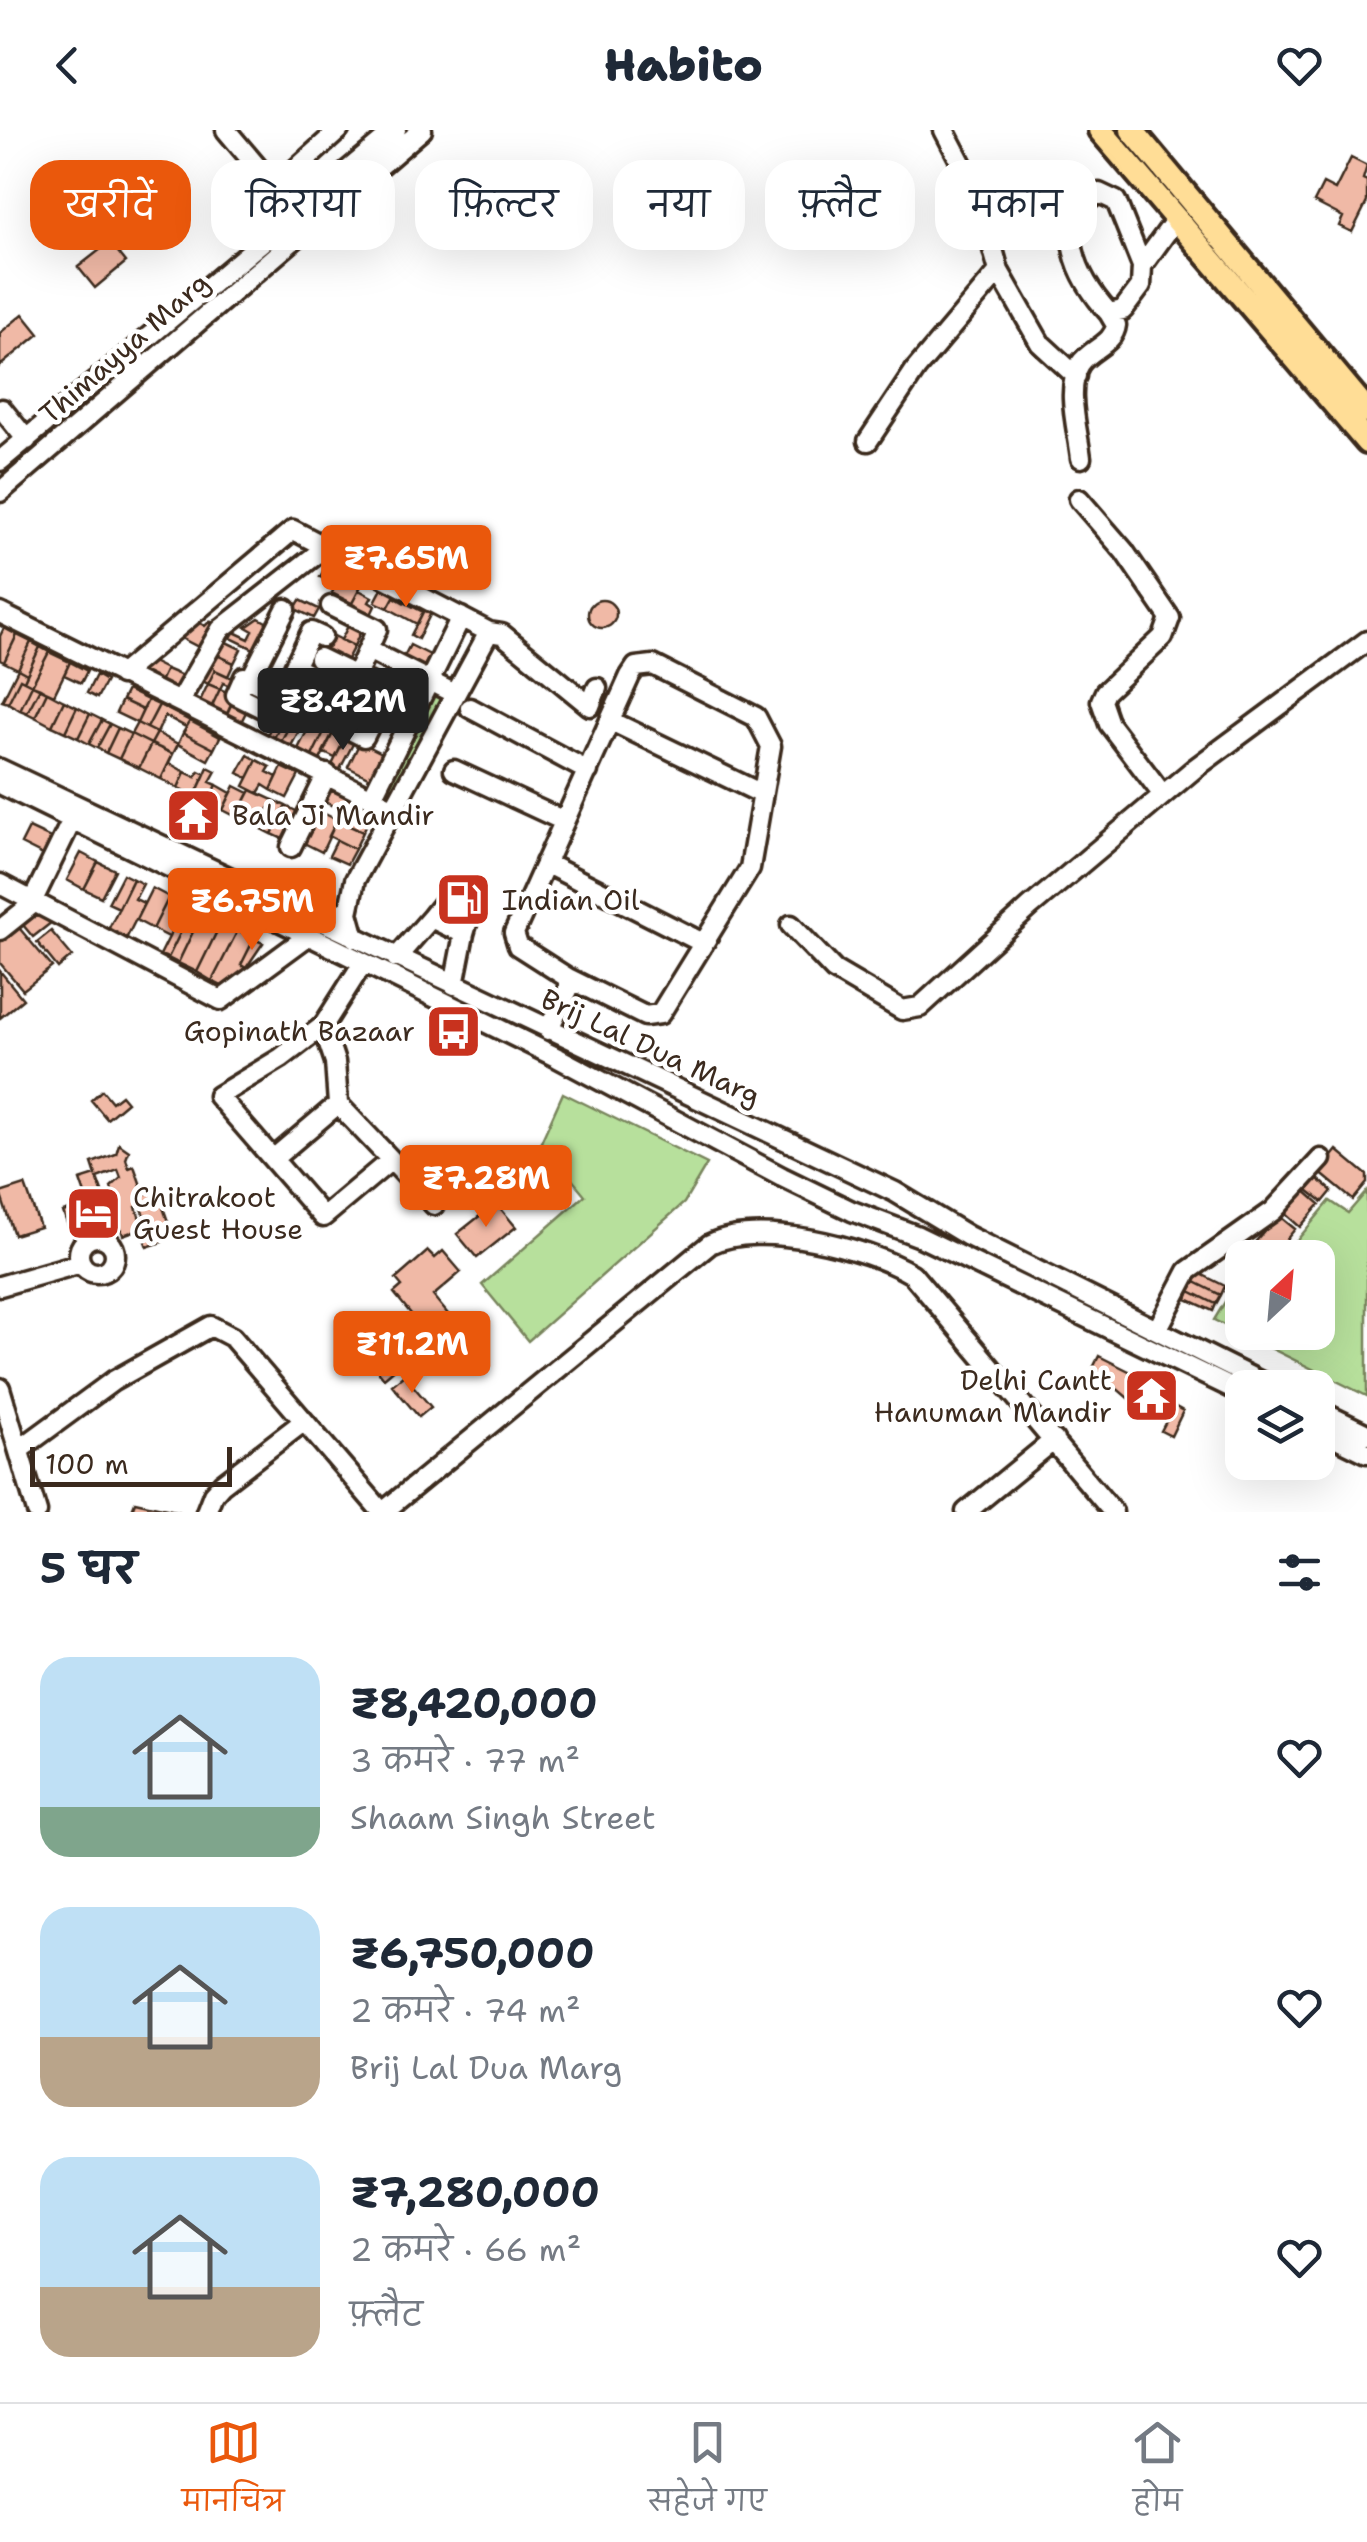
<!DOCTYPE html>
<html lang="hi">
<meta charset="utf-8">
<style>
:root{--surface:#fff;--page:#f2f2f3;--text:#1f2937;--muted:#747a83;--line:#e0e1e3;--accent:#ea580c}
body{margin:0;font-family:"Shantell Sans","Playpen Sans Deva",sans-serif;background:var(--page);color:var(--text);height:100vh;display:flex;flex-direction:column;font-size:38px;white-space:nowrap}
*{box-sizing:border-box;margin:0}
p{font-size:32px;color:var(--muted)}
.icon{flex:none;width:55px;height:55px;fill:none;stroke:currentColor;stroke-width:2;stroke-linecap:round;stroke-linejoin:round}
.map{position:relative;height:1382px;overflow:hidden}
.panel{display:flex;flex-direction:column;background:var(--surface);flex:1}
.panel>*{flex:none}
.hud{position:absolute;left:30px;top:30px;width:1308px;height:90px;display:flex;gap:20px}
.needle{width:65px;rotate:26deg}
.fabs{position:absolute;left:1225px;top:1110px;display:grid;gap:20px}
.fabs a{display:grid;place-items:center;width:110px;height:110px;border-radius:20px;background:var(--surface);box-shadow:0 10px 40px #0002;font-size:50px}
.scale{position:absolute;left:30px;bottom:25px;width:202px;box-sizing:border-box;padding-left:10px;border:5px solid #3b2a1e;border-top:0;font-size:28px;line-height:35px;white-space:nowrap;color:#3b2a1e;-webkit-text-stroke:8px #fff;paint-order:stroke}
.price{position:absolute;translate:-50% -85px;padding:0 22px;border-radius:10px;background:var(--accent);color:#fff;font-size:32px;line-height:65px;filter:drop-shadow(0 2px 5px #0008)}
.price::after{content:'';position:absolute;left:50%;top:60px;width:30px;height:22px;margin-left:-15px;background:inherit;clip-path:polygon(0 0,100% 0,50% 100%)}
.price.current{background:#222;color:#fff}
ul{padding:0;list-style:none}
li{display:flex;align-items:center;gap:30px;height:250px;padding:0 40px}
li span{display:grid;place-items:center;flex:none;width:280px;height:200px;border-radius:30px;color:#555}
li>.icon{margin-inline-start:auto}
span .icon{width:120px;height:120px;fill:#fffc;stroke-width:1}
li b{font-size:42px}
h2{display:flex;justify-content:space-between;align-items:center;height:120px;padding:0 40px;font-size:42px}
.chip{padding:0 35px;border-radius:30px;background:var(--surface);box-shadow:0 10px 40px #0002;font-size:35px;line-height:90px}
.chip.current{background:var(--accent);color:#fff}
header{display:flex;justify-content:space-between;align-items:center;height:130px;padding:0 40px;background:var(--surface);font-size:45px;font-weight:800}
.dock{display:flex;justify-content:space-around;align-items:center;height:140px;border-top:2px solid var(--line);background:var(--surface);font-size:28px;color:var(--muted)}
.dock a{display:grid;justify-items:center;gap:5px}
.dock .current{color:var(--accent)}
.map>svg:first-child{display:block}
.green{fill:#b7e09c;stroke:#79855d;stroke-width:2.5}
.building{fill:#f0b9a6;stroke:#3b2a1e;stroke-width:2.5;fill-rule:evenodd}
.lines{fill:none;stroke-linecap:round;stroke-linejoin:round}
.minor-casing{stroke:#3b2a1e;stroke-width:25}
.major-casing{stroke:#3b2a1e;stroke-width:30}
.minor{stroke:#fff;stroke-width:18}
.major{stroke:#ffdd96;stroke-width:22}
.labels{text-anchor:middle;stroke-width:9;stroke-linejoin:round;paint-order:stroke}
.street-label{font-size:28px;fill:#3b2a1e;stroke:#fff}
.poi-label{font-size:28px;fill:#3b2a1e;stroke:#fff;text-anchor:start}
</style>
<header><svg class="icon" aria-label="back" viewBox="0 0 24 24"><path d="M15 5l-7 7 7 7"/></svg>Habito<svg class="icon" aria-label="heart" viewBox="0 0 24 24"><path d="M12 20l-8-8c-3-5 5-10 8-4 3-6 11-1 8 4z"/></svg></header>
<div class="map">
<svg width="1367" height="1382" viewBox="0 0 1367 1382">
<rect width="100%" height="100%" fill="#fff"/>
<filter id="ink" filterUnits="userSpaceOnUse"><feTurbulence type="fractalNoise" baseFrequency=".01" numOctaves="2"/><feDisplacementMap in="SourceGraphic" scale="20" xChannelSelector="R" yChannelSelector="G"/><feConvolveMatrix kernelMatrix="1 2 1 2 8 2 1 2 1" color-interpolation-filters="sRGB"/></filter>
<g filter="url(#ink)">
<path class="green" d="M434,561l12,6 -50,97 -12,-7z
M563,963l144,71 -23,39 -156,138 -46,-56 103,-90 -44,-53z
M1367,1061v205l-153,-76 21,-35 7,3v44h76v-74l-35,-1 47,-56 18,12z"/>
<path class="building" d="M1351,28l16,8 -4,13 4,2v21l-15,30 -13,-6 4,-9 -29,-15 9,-18 12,6z
M110,112l16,20 -31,26 -17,-21z
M23,184l16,20 -39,32v-33z
M331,427l11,6 -10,20 -12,-6z
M339,447l21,11 -8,15 -20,-10z
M384,455l22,11 -3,6 -9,-5 -6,11 -13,-6z
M359,460l13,7 -3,5 6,4 -7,15 -20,-10z
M394,467l29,15 -6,12 -29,-16z
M300,470l19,9 -5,9 -19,-9z
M588 484a14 14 0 1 1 28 0a14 14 0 1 1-28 0Z
M426,476l7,3 -15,30 -7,-4z
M259,488l14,8 -13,26 -29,-14 3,-6 15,7 4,-8 -7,-4z
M193,489l12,7 5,-5 7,9 -11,21 -25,-13z
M351,490l12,6 -9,20 -13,-6z
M4,498l13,7 -13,27 -4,-2v-24z
M330,504l24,12 -11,21 -24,-12z
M17,505l14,7 -13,27 -14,-7z
M222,510l19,9 -7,14 -19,-9z
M31,512l9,5 -13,27 -9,-5z
M410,515l20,10 -9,17 -20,-10z
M40,517l9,5 -17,33 -8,-4z
M49,522l21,10 -16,33 -22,-10z
M215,524l19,9 -6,13 -13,-6 -7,14 -5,-3z
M148,530l18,9 -7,15 -25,-13z
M70,532l17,9 -6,12 -17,-8z
M18,539l9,5 -3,7 -4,-2 -12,24 -6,-2z
M166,539l21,9 -8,16 -20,-10z
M215,540l21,10 -4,7 -9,-4 -3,6 -12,-5z
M96,545l10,6 -9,17 -10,-5z
M391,545l27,14 -4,8 -28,-14z
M20,549l12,6 -12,25 -12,-7z
M208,554l12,5 -9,19 -12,-5z
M32,555l8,3 -13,25 -7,-3z
M40,558l7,4 -12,25 -8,-4z
M220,559l15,7 -9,20 -15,-8z
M127,560l21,10 -5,10 -21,-10z
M383,560l27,14 -7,14 -27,-14z
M47,562l17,9 -12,25 -17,-9z
M339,562l14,7 -10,22 -15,-8z
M235,566l15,8 -10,20 -14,-8z
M122,570l21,10 -6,13 -21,-10z
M148,570l11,5 -12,23 -10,-5z
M64,571l13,6 -12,25 -13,-6z
M159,575l31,16 -4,6 -21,-11 -8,17 -10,-5z
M282,575l6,3 -15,32 -7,-3z
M77,577l13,7 -12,24 -13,-6z
M288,578l9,4 -17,31 -7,-3z
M387,580l16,8 -8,15 -16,-8z
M297,582l9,5 -16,31 -10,-5z
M90,584l12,6 -13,24 -11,-6z
M313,589l14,7 -16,32 -14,-7z
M102,590l8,4 -13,24 -8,-4z
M190,591l30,16 -6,12 -31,-16z
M137,593l20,10 -6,11 -20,-10z
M110,594l8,4 -12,25 -9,-5z
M327,596l8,3 -16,33 -8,-4z
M118,598l13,6 -12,25 -13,-6z
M335,599l12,6 -12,23 -12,-6z
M157,603l21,11 -5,10 -22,-10z
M183,603l31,16 -6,11 -30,-16z
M131,604l20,10 -12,24 -20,-9z
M347,605l8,5 -16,31 -8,-4z
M360,612l24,12 -12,25 -24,-12z
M151,614l22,10 -12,25 -22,-11z
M248,625l9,5 -9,18 -10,-5z
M257,630l13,7 -3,5 10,5 -6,13 -8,-5 -5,8 -14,-7z
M169,633l16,9 -7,16 -17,-9z
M208,637l8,4 -6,11 7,3 -9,18 -13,-7z
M282,637l17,8 -12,23 -16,-8z
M199,641l6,3 -10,22 -17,-8 7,-16 11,5z
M217,655l14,8 -8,17 -15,-7z
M235,656l14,7 -12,24 -14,-7z
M329,657l19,9 -6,14 -20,-9z
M251,660l22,10 -13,28 -23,-11z
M348,666l9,4 -12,24 -8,-4z
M273,670l13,6 -14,28 -12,-6z
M357,670l17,8 -11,24 -18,-8z
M192,673l10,5 -9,18 -10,-4z
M286,676l14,7 -13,28 -15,-7z
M317,680l20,10 -15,32 -20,-10z
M337,690l26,12 -8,17 -26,-13z
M29,698l26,12 -8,17 -26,-13z
M337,710l18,9 -8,15 -18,-8z
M81,723l17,9 -14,27 -17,-9z
M98,732l17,8 -14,27 -17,-8z
M123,744l10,5 -14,29 -11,-5z
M133,749l10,5 -8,15 9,4 -18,36 -18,-9z
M152,758l17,9 -16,32 -17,-9z
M169,767l16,8 -16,32 -16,-8z
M37,773l15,19 -19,15 -15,-18z
M185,775l7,4 -24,49 -8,-3z
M192,779l10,4 -24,50 -10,-5z
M202,783l19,10 -24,49 -19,-9z
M15,793l37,44 -29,23 -23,-27v-28z
M221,793l17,7 -26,51 -15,-9z
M238,800l16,9 -13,26 5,3 -22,19 -12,-6z
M51,801l21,25 -14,12 -21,-26z
M254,809l9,4 -17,25 -5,-3z
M0,841l23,28 -23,19z
M102,960l10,12 9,-7 6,7 -20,17 -16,-19z
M119,1014l10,7 -3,8 3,9 5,-2 10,28 13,-4 15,43 -12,4 2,5 -15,5 -6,-17 8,-2 -8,-23 -5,2 7,21 -20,7 -4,-12 -11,22 -11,-5 9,-18 -6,-3 -31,10 -6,-17 25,-9 -8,-23 16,-5 -4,-12 24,-9zM118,1040l3,8 -10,9 3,11 -9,2 -8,-22z
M1337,1020l30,25v8l-14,17 -34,-28z
M1317,1048l15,13 -9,11 -15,-12z
M25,1055l15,42 -26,8 -14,-42z
M1304,1060l16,14 -20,23 -17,-15z
M496,1073l20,24 -39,31 -20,-24z
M1278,1085l17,14 -24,29h-29v21l-10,-9z
M428,1121l7,7 8,-7 18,21 -28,24 20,24 -69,58 -16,-19 48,-39 -22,-27 8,-7 -6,-7z
M1199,1143l26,13 -4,9 -26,-13z
M1195,1152l26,13 -5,9 -26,-13z
M1190,1161l26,13 -3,7 -26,-12z
M1099,1226l40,20 -10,23 -36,-31z
M404,1245l27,32 -12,10 -27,-32z
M1174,1276l9,5 -12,25 -10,-5z
M135,1372l45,10h-49z"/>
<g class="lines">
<defs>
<path id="minor" d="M226,0l49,58 64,-58
M1142,136l-26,-65 -17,-8c-51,28 -20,87 10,120l14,-3 18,-24 1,-20 34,-47
M999,141l41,72 36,33
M0,281l2,-2 25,31
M868,311l48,-72 83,-98 -21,-76 -34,-65
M1081,328c-3,-27 -16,-70 -1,-94 10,-15 34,-20 36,-39l-7,-12
M0,331l396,-331
M0,362l422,-362
M1079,369l45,52 46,67 -7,19 -58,55 -4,9 8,23 54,71
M0,483l394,196
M322,507l-11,-5 -17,35 41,21 9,-18
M368,520l87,44
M319,528l37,18 21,-47 -46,-23
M121,545l172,-145 196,102 13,2 88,72 7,-18
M250,550l36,-71
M290,570l74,37 12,-24 -7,-3 11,-22 -24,-12
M179,572l42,-73 105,-82
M470,578l118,63
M268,581l-32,-16 8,-18 33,16
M611,591l151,73
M0,639l895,423 73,44 305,152
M454,640l110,51
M0,654l558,274 224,119 70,34 66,25 324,157
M372,667l89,-180
M291,717l36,-73
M545,733l158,80
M0,754l221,116 87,-64
M33,770l39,-80
M288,776c25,-5 38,-1 60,13
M431,788l11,-14 27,13 -5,17
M791,795l43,45 68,40 18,-3 110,-100 164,-138 173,-128
M0,800l35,-28
M355,808l-7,-25 7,-33 134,-248
M396,828l35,-40 33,16 -10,51
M363,833l-40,63 12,36 3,42 96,101
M323,896l-42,32 -63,38 105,121 68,-57
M548,900l20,-40v-12l-50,-32 -4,-13 116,-257 6,-9 17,-2 103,52 15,29 -21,122 -90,146 -15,2 -77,-38
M273,1029l65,-55
M79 1125a18 18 0 1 1 36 0a18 18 0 1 1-36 0Z
M0,1156l81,-23
M1157,1200l31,-59 85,-60 48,-52
M0,1258l37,124
M1318,1280l49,24
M1318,1299l49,24
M19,1320l94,-69 98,-55 21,11 150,175
M206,1382l7,-18 9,-10 81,-62
M383,1382l327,-268c49,-24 156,3 202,30l201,238
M966,1382l88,-72"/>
<path id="major" d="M1100,0l267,312
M1132,0l235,281"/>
</defs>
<use href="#minor" class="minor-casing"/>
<use href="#major" class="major-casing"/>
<use href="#minor" class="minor"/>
<use href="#major" class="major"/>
</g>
</g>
<defs>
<symbol id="temple-square" viewBox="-11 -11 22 22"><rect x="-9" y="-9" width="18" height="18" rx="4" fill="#c8321e" stroke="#fff"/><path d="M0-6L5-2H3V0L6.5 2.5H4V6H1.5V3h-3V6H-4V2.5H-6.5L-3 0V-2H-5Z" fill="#fff"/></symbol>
<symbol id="fuel-square" viewBox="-11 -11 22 22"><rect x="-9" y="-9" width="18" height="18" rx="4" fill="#c8321e" stroke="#fff"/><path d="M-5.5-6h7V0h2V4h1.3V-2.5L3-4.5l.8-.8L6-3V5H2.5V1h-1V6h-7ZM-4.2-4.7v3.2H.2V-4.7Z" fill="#fff"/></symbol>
<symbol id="bus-square" viewBox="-11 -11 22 22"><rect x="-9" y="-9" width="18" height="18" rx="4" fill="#c8321e" stroke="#fff"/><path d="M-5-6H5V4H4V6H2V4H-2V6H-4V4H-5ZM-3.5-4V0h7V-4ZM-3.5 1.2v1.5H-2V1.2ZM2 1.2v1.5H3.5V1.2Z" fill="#fff"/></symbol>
<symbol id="hotel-square" viewBox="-11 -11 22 22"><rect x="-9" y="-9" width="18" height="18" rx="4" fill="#c8321e" stroke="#fff"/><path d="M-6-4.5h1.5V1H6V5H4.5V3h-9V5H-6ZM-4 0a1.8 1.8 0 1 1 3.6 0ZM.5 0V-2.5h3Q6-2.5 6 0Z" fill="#fff"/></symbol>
</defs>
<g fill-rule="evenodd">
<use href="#temple-square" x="162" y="654" width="63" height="63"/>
<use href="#fuel-square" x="432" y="738" width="63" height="63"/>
<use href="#bus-square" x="422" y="870" width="63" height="63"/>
<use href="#hotel-square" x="62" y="1052" width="63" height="63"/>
<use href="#temple-square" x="1120" y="1234" width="63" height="63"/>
</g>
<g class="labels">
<g class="street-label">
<text transform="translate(124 218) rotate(-41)" y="10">Thimayya Marg</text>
<text transform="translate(651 917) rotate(25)" y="10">Brij Lal Dua Marg</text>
</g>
<g class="poi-label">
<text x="232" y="695">Bala Ji Mandir</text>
<text x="502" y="780">Indian Oil</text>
<text x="415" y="911" text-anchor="end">Gopinath Bazaar</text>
<text x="133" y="1077">Chitrakoot<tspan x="133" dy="32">Guest House</tspan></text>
<text x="1112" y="1260" text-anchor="end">Delhi Cantt<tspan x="1112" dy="32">Hanuman Mandir</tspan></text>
</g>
</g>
</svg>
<div class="fabs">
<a><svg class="needle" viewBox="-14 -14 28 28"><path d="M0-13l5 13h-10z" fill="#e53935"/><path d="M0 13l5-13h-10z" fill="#747a83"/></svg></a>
<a><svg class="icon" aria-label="layers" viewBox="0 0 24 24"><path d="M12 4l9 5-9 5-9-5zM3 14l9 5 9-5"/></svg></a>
</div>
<div class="scale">100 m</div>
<b class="price" style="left:406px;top:480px">₹7.65M</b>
<b class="price current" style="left:343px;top:623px">₹8.42M</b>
<b class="price" style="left:252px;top:823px">₹6.75M</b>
<b class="price" style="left:486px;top:1100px">₹7.28M</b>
<b class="price" style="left:412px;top:1266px">₹11.2M</b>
<div class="hud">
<a class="chip current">खरीदें</a>
<a class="chip">किराया</a>
<a class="chip">फ़िल्टर</a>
<a class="chip">नया</a>
<a class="chip">फ़्लैट</a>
<a class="chip">मकान</a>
</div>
</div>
<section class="panel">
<h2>5 घर<svg class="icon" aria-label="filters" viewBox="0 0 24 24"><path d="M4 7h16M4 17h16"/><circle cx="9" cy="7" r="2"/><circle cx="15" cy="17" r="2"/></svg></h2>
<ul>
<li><span style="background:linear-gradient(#bfe0f5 75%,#7fa58c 0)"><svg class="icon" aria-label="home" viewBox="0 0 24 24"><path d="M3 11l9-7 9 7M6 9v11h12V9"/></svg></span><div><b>₹8,420,000</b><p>3 कमरे · 77 m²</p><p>Shaam Singh Street</p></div><svg class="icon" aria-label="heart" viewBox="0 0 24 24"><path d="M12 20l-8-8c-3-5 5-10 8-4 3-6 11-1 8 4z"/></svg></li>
<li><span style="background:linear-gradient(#bfe0f5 65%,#b9a48a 0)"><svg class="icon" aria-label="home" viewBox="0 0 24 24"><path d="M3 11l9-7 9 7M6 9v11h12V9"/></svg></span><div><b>₹6,750,000</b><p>2 कमरे · 74 m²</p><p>Brij Lal Dua Marg</p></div><svg class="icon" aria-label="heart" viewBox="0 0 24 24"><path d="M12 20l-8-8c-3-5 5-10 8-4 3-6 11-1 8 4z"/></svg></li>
<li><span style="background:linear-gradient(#bfe0f5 65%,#b9a48a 0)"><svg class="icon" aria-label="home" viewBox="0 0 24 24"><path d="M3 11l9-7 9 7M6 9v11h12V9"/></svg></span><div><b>₹7,280,000</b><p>2 कमरे · 66 m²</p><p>फ़्लैट</p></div><svg class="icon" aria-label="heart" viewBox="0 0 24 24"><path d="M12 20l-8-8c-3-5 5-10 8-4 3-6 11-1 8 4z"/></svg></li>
</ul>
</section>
<nav class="dock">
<a class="current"><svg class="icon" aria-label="map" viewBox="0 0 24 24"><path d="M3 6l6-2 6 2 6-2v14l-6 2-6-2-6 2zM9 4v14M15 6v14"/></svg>मानचित्र</a>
<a><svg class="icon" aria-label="saved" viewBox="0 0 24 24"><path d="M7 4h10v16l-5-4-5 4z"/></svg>सहेजे गए</a>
<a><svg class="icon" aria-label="home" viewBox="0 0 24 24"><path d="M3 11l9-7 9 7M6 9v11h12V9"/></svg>होम</a>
</nav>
